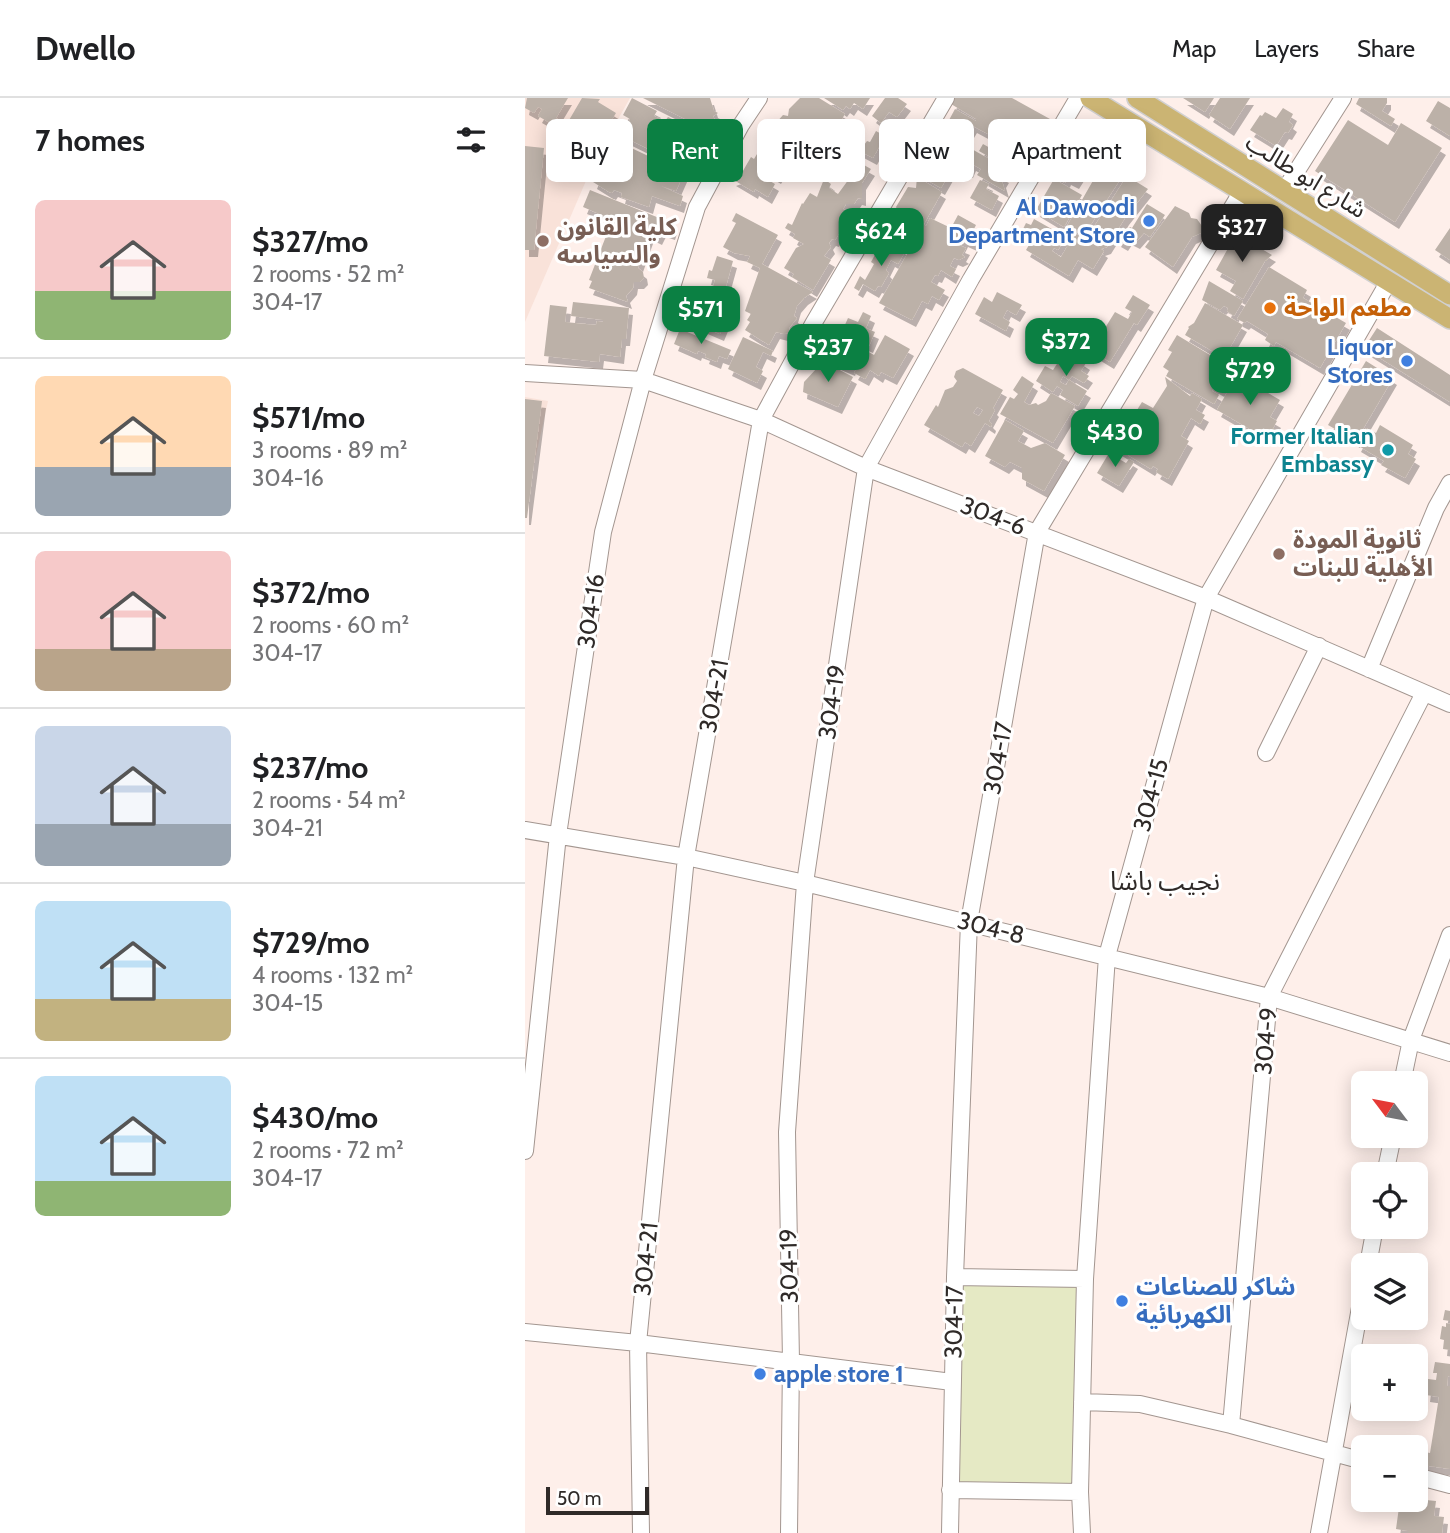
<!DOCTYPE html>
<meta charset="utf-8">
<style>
:root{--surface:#fff;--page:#f2f2f2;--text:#202124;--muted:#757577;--line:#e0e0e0;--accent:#0b8043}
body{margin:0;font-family:Cabin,"Noto Sans Arabic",sans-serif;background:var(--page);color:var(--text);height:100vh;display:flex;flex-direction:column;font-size:26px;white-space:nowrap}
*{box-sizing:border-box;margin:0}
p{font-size:23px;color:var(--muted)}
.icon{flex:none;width:38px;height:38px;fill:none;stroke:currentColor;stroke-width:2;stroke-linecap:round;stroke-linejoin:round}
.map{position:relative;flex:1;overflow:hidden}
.panel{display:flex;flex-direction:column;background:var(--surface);width:525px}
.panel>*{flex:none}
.banner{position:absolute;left:21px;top:21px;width:665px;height:63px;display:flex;gap:14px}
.needle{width:46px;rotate:302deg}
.fabs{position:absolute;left:826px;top:973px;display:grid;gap:14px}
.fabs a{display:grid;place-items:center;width:77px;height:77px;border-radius:10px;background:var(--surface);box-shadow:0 4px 18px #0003;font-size:35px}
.scale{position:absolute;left:21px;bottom:18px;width:103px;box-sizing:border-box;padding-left:7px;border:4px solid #2f2a28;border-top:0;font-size:19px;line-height:24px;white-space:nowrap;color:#2f2a28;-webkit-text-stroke:5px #fff;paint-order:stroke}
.price{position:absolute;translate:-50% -60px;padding:0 16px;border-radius:14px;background:var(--accent);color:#fff;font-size:23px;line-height:46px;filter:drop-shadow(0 2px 4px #0008)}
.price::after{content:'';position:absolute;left:50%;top:42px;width:21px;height:16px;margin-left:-10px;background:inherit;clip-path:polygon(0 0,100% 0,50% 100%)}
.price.on{background:#222;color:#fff}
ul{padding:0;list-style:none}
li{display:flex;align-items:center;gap:21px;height:175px;padding:0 35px}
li+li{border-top:2px solid var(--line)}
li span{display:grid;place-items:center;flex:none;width:196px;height:140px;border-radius:10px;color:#555}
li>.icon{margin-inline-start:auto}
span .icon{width:84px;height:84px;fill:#fffc;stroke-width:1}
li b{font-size:30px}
h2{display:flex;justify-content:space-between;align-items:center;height:84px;padding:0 35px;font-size:30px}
.tag{padding:0 24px;border-radius:10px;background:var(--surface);box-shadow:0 4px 18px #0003;font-size:24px;line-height:63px}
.tag.on{background:var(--accent);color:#fff}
header{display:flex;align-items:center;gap:42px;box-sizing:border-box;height:98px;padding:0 35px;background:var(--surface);border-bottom:2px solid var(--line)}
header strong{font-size:33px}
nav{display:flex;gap:38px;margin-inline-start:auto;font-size:24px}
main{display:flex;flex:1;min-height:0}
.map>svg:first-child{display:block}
.built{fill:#f9e2d9}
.green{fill:#e5e9c4}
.building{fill:#bcb1a8;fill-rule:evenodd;filter:url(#shadow)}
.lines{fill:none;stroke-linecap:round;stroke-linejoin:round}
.minor-casing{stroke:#a39690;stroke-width:18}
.major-casing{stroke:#d1d0d0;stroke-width:22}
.minor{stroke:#fff;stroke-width:16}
.major{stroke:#cbb473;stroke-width:19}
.shop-dot{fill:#3f7fe0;stroke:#fff;stroke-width:2.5}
.education-dot{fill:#8d6e63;stroke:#fff;stroke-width:2.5}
.food-dot{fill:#e8710a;stroke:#fff;stroke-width:2.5}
.culture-dot{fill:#0f9aa8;stroke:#fff;stroke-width:2.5}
.labels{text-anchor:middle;stroke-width:6;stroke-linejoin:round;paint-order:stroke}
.street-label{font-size:24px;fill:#2f2a28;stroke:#fff}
.shop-label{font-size:24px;font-weight:bold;fill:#366cbe;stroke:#fff;text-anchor:end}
.education-label{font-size:24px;font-weight:bold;fill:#785e54;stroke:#fff;text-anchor:start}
.food-label{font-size:24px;font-weight:bold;fill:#c56008;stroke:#fff;text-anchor:start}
.culture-label{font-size:24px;font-weight:bold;fill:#0d838f;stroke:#fff;text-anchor:end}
.neighbourhood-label{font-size:26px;fill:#2f2a28;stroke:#fff}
</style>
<header>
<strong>Dwello</strong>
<nav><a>Map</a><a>Layers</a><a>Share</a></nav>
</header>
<main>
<section class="panel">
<h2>7 homes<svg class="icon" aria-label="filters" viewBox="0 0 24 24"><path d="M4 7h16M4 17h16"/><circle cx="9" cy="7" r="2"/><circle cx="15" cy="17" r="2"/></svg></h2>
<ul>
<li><span style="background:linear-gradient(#f6c9c9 65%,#8fb573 0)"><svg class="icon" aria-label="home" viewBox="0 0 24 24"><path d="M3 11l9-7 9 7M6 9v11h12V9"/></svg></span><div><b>$327/mo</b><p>2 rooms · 52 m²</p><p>304-17</p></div></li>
<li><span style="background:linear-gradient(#ffd9b3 65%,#9aa5b1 0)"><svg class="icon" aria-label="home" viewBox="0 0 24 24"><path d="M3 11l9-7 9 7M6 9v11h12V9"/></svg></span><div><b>$571/mo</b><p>3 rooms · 89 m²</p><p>304-16</p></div></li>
<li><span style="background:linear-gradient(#f6c9c9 70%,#b9a48a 0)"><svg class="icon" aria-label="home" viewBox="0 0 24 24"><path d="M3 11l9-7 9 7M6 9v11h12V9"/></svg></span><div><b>$372/mo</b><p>2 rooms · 60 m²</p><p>304-17</p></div></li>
<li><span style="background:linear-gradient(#c9d6e8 70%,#9aa5b1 0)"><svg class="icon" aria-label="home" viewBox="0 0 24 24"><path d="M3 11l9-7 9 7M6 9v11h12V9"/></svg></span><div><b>$237/mo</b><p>2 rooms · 54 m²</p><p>304-21</p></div></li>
<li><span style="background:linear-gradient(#bfe0f5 70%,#c2b280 0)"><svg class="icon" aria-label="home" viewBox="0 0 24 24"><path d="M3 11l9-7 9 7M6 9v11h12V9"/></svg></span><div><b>$729/mo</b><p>4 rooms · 132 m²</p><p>304-15</p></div></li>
<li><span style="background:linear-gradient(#bfe0f5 75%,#8fb573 0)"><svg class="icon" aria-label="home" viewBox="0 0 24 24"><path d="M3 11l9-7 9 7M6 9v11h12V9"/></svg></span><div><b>$430/mo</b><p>2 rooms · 72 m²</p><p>304-17</p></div></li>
</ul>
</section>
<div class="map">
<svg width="925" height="1435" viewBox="0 0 925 1435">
<defs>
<filter id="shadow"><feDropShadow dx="4" dy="7" stdDeviation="0" flood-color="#0004"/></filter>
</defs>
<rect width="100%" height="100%" fill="#feefea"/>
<path class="built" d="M0,0h105l-35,62 -70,162z
M0,299l23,4 -23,104z"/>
<path class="green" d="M430,1179l130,2 -5,213 -130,-2z"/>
<path class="building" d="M2,0h41l-12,20 5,3 -4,6 -19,-11 4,-7 -4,-2 -4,6 -9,-5z
M57,0l18,1 -2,3 18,11 -27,44 -31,-18z
M107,0l25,13 -3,5 11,5 3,-4 42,21 -3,7 -4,1 1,4 -2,5 -13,14 -75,-37 5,-12 9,4 2,-5 -7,-4zM125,24l13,7 -3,5 -13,-6z
M118,0h67l4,13 4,2 -5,3 3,6 -5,10z
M275,0h19l26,16 -19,32 -2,-2 1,-4 -6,-4 -6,10 -14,-9 -9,14 -4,-2 -5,9 6,3 -10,16 -10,-6 -4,6 12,7 -7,13 -13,-8 -1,3 -22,-13 8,-3 11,-19 3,2 6,-10 -3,-2 7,-11 -5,-3 8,-14 8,5 8,-9 5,1 1,-7z
M299,0h46l-7,11 -9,-6 -4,6 -4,-3 -3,4z
M360,0h13l9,6 -10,13 -8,-5 -8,11 -9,-7z
M430,0h57l38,21 -21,37 -56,-30 -18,30 2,2 -4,7 -26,-15 11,-19 4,2 13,-24 21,12v-2l-25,-15z
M658,0h31l-9,14z
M695,0h30l-20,31 -21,-14z
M834,0h28v5l-5,8 13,8 -4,7 -35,-22z
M913,3l12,7v28l-24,-15z
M758,10l10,6 -4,8 4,3 -5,8 -3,-1 -9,14 -26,-16 10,-15 2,1 3,-4 11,6z
M823,22l40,25 13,-22 41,25 -47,74 -80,-51z
M351,33l9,5 -12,22 -15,-8 4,-6 2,1 3,-4 3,1z
M86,40l10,10 2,-4 61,29 -8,18 -15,-5 22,10 -3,10 -28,-10 -3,11 -28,-10 1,-4 -8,-3 -2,3 -3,-1 -16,-10z
M458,46l23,13 5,-9 8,5 -4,6 11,7 -5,9 -25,-15 2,-3 -5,-3 -2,4 -12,-7z
M0,48l19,2 -10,102h-9z
M445,50l35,20 -4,6 4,2 -3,5 3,10 -28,-16 4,-6 -9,-5 -3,7 -12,-6z
M585,53l22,14 -5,4 -41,63 2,1 -3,4 -18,-11z
M403,55l25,14 -12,21 -21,-12 6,-10 -2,-6z
M330,62l16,9 -9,14v16l-4,-1 -4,6h-8l-3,5 11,7 -7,13h-5l-7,11 -3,-1 -3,4 2,4 -7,9 7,4 -18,30 -21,-13 2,-3 -10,-6 12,-20 8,-4 -11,-6 2,-4 -10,-6 3,-5 4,2 10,-22 1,1 7,-11 7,4 7,-18 7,5 -2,4 9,6 11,-15 -10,-6 6,-10 6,4z
M539,63l18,10 -7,11 -8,-4 -2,5 -16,-9 5,-9 6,3z
M602,78l21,13 -23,29 -18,29 -6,2 3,2 -11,18 -15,-9 -9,16 -43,-26 7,-12 6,4 3,-4 -5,-3 -2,3 -13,-7 4,-8 5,2 3,-6 32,18 -8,13 -4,-2 -2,3 9,6 14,-24 25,15 -12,-12z
M392,79l25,15 -18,32 2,2 4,-8 21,10 7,-13 18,10 -4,8 5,2 -4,9 -9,-4 -3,6 5,2 -4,7 3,2 -6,3 -5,-2 -4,8 6,3 -4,8 -11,-7 -3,6 -3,-1 -4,7 14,8 -6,10 -7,-4 -4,8 -6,-3 -10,19 -33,-17 38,-66 -27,-15 9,-8 -3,-7 12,-20 8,1z
M529,81l28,16 -18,32 -28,-17z
M455,82l9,4 -3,5 13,7 -7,14 -22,-12z
M65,92l84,34 -3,9 -9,-3 -4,8 -8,-4 -12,34 5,4 1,6 -4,4h-6l-1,6 -7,8 2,6 -39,-14 3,-7 -3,-1 19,-49 6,2 4,-11 -35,-15z
M622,106l18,11 -15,22 -6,-4 -8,9 -8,-4 -4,6 -7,-4 5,-8 3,2 5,-7 2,1z
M650,108l14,7 2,5 6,1 5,7 -1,7 -9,4 -19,30 -28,-20z
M211,115l42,22 -16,29 51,28 -9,6 -7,8 -3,10 3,2 -8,10 1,5 -6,1 -8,-2 -7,13 -24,-15 5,-8 -3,-2 4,-6 -6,-3 15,-43 -13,-6 3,-6 -16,-3 -11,-6 13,-24 -4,-2z
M925,130v32l-15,-10z
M711,136l36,21 -7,6 -22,38 -13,-8 6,-10 -20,-11z
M367,144l14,8 -8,14 -7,-4 -5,10 3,3 -8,14 -3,-1 -3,5 -12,-7 -4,7 -5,-3 6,-12 5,4 9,-16 -3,-2 5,-9 7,4z
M192,158l16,5 -8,29 -12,-3 2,-7 -8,-2 2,-8 3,1z
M744,169l38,23 -4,8 43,25 -26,45 -44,-26 -2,4 -9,-6 3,-6 -21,-13 -2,2 -8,-4z
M684,183l34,20 -9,15 -7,-5 1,-3 -4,-2 -4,4 -18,-10z
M472,194l25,13 -6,10 -9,-5 -4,8 7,4 -4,9 -31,-17 9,-17 8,5z
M186,195l22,10 -13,31 -21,-9 3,-8 -5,-2 6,-14 4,2z
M608,197l17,10 -13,20 -3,-2 -24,39 -18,-11 4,-6 -9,-5 10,-17 8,5 10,-16 13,7 4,-7 -7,-4z
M48,204l56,6 -3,31h-4l-2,18 -20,-3 -1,8 -55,-6 6,-51 17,2 -2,15 31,3 1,-4 6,1v-2l-32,-4z
M680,205l38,22 -19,33 -39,-23 4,-7 -1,-1 6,-4z
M338,214l8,4 -5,12 9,4 -6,14 -7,-3 -11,26 -14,-6 9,-24 -6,-3 8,-18 10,4z
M852,230l73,47v27l-86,-54z
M155,231l51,21 -4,9 -8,-3 -2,6 -12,-5 1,-3 -8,-3 -1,3 -23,-10z
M360,237l25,14 -17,29 -12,-6 -2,4 -9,-6 -5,9 -11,-6 13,-22 7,4z
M652,237l58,35 -13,21 -7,-4 -3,4 7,4 -5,9 -48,-28 3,-5 -6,-4 9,-15 -4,-2z
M218,239l30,14 -2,5 -8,-4 -7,15 7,4 -6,12 -29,-14z
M541,252l20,13 -5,8 8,5 -5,7 -12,-7 -3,4 18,11 -9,15 -18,-11 3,-5 -6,-4 -4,6 -17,-11 9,-15 8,4zM538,278l6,4 -3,5 -6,-3z
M294,261l34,18 -15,30 -35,-15 1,-10 13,-14z
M841,263l27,17 -37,63 -28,-16z
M438,270l40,22 -10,18 2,2 -6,11 3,3 -1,3 -6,-4 -14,23 -6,-4 -3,5 -38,-22 12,-20 2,2 7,-17 8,-3 4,-6 -3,-4 2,-6zM452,309l6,3 -4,6 -6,-3z
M712,277l43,25 -10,17 7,4 -10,18 -50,-29z
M497,278l12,8 -10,18 5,3 7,-2 2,2 8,-4 5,-8 24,13 -22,37 -53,-29 10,-17 4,2 4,-5 -5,-4z
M640,279l25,19 2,-3 10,6 -6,11 9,5 -5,9 -9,-6 -10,18 8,5 -21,38 -12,-7 2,-3 -5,-3 -2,3 -33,-20 6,-12 3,2 5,-14 18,10 6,-13 -19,-12 5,-8 11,6 14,-22z
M0,301l17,2 -15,117h-2z
M480,322l19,11 -6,10 13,7 14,-5 20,12 -21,36 -22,-12v-11l-12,-6 -5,5 -20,-11z
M855,327l33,20 -5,9 8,5 -11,19 -24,-13 3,-4 -27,-16 9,-17 10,5z
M584,355l17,10 3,-4 5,3 -15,24 -22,-13z
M920,1212l5,1v10l-7,-1z
M921,1225l4,1v26l-7,-1 1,-9 -4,-1 2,-13 4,1z
M910,1264l15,2v13l-2,-1 -1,10h3v83l-28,-4 3,-13 5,1 9,-56 -13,-2 2,-16 8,1 1,-7h-4z
M891,1401l20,2 -2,15 10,1 -2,16h-34v-2l-12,-2 4,-29z"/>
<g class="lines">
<defs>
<path id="minor" d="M759,93l59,-93
M0,275l118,7 118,40 105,48 340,130 244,106
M844,571l67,-161 14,-25
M741,655l53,-107
M0,732l161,27 119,26 464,114 181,56
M877,985l9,-43 39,-105
M0,1053l33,-316 45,-303 40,-152 54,-173 44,-82 18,-27
M860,1076l8,-38
M843,1167l7,-38
M430,1179l130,2
M0,1234l113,11 314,39
M557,1304l58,2 91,21 132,36
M706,1327l38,-428 155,-304
M891,1378l34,9
M425,1392l130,2
M116,1435l-3,-190 48,-486 75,-437 52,-96 133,-226
M264,1435l2,-172 -4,-229 18,-249 61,-415 105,-189 107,-181
M425,1435l5,-256 14,-355 68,-390 205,-341
M557,1435l-2,-41 5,-213 22,-323 99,-358 183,-317
M794,1435l44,-242"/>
<path id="major" d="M565,0l360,221
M612,0l313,197"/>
</defs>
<use href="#minor" class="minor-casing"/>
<use href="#major" class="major-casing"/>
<use href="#minor" class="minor"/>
<use href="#major" class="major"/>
</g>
<g class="shop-dot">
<circle cx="624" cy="123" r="7"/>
<circle cx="882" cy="263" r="7"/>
<circle cx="597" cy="1203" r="7"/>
<circle cx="235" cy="1276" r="7"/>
</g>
<g class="education-dot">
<circle cx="18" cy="143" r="7"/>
<circle cx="754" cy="456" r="7"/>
</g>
<circle class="food-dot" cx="745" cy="210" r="7"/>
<circle class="culture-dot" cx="863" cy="352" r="7"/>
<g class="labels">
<g class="street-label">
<text transform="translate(781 78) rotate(32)" y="8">شارع ابو طالب</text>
<text transform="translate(468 418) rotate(21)" y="8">304-6</text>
<text transform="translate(66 513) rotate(-82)" y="8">304-16</text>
<text transform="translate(189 598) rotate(-80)" y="8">304-21</text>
<text transform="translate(307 604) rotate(-82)" y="8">304-19</text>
<text transform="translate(473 660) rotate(-80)" y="8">304-17</text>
<text transform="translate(626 697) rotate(-75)" y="8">304-15</text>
<text transform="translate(466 830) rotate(14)" y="8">304-8</text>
<text transform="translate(741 943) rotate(-85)" y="8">304-9</text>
<text transform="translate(121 1161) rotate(-84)" y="8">304-21</text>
<text transform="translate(264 1168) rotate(-91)" y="8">304-19</text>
<text transform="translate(429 1224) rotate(-89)" y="8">304-17</text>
</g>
<g class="shop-label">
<text x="610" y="117">Al Dawoodi<tspan x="610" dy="28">Department Store</tspan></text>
<text x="868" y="257">Liquor<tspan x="868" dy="28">Stores</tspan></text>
<text x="611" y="1197" text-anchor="start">شاكر للصناعات<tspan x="611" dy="28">الكهربائية</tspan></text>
<text x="249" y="1284" text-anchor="start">apple store 1</text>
</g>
<g class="education-label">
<text x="32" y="137">كلية القانون<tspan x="32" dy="28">والسياسه</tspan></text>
<text x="768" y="450">ثانوية المودة<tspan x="768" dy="28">الأهلية للبنات</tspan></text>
</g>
<g class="food-label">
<text x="759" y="218">مطعم الواحة</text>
</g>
<g class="culture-label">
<text x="849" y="346">Former Italian<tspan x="849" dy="28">Embassy</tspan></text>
</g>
<g class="neighbourhood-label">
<text x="640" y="792">نجيب باشا</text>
</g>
</g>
</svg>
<div class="fabs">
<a><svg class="needle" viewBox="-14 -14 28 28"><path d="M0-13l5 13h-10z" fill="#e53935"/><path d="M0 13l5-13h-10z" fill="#757577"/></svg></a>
<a><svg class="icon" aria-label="locate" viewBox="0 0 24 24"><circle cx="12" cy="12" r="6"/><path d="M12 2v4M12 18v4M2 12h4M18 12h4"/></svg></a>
<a><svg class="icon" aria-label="layers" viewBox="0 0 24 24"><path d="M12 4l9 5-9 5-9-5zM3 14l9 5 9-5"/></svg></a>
<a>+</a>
<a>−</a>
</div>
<div class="scale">50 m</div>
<b class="price on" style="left:717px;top:166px">$327</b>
<b class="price" style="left:356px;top:170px">$624</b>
<b class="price" style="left:176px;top:248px">$571</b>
<b class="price" style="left:541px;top:280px">$372</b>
<b class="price" style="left:303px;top:286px">$237</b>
<b class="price" style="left:725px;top:309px">$729</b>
<b class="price" style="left:590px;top:371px">$430</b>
<div class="banner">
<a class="tag">Buy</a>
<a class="tag on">Rent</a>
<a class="tag">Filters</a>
<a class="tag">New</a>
<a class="tag">Apartment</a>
</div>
</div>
</main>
